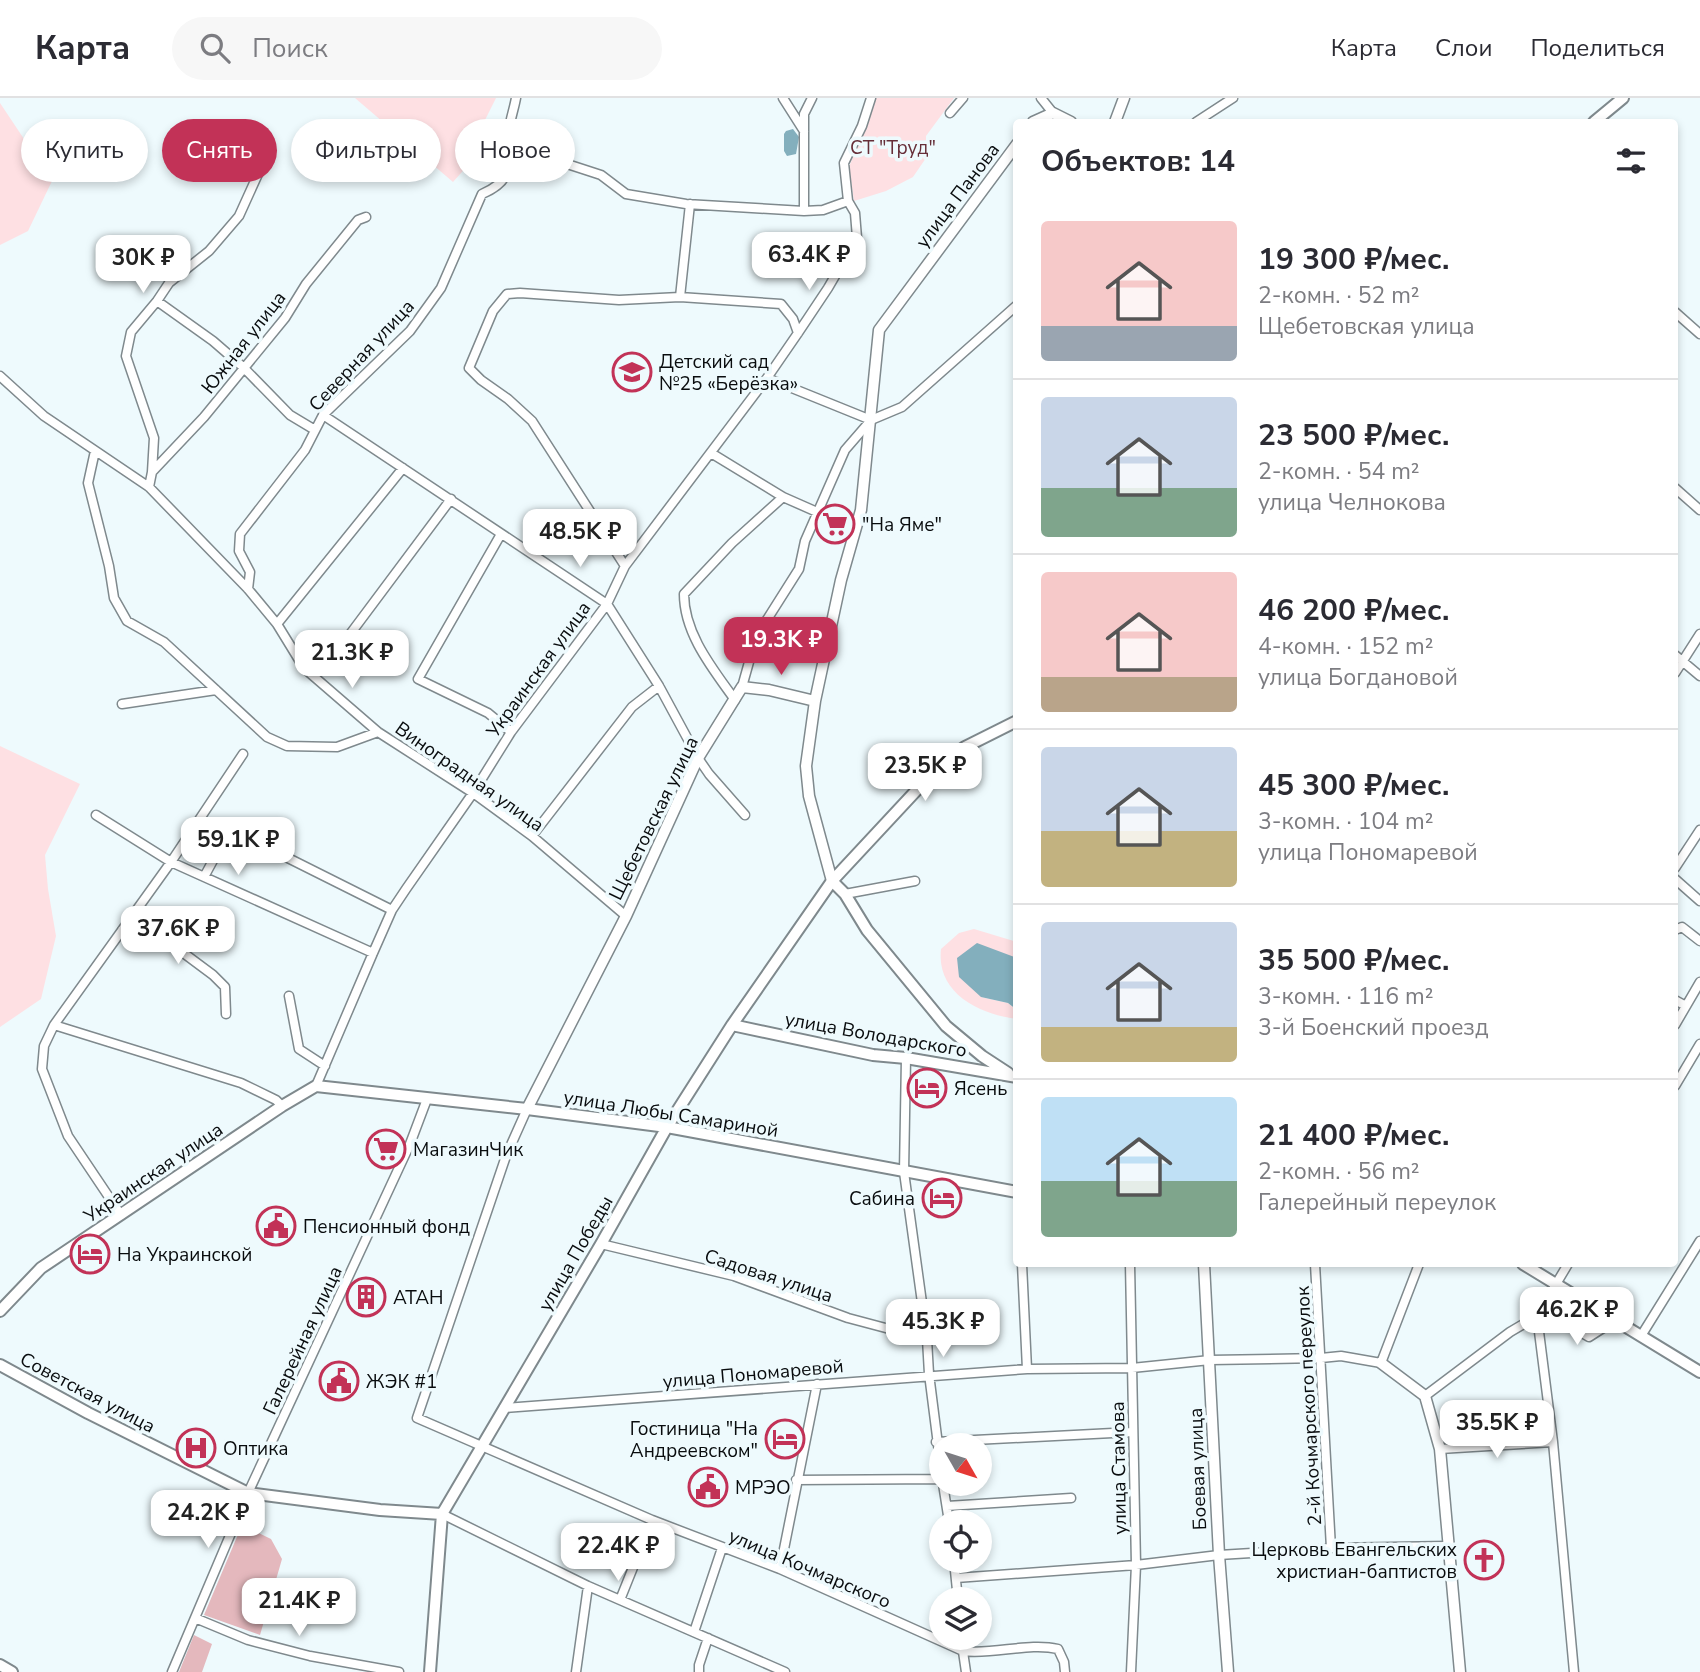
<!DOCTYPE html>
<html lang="ru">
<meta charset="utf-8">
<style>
:root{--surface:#fff;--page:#f7f7f7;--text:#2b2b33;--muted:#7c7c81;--line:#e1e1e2;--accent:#c23257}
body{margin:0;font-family:"Nunito Sans",sans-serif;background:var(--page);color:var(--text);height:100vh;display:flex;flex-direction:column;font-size:26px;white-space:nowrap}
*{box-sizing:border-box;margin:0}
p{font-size:23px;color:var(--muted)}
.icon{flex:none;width:38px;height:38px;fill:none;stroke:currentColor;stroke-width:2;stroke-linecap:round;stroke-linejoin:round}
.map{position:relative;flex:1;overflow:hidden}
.panel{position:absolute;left:1013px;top:21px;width:665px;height:1148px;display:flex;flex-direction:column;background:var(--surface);border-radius:7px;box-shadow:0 4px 10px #0003}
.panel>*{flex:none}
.top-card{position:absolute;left:21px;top:21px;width:665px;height:63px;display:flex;gap:14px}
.needle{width:46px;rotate:129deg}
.tools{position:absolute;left:929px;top:1335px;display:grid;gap:14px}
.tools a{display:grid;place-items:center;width:63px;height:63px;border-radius:50%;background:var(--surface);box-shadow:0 4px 10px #0003;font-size:35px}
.price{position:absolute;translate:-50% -60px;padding:0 16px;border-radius:14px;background:#fff;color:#222;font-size:23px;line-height:46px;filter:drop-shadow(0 2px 4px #0008)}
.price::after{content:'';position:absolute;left:50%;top:42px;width:21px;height:16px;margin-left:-10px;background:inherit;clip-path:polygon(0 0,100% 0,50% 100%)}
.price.selected{background:var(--accent);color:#fff}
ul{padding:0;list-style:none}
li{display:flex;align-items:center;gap:21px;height:175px;padding:0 28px}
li+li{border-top:2px solid var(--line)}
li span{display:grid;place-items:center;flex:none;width:196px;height:140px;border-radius:7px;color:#555}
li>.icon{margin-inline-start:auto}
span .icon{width:84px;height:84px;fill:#fffc;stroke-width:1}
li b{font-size:30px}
h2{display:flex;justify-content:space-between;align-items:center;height:84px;padding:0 28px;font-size:30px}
.chip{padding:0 24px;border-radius:32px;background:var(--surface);box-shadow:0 4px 10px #0003;font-size:24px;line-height:63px}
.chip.selected{background:var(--accent);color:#fff}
header{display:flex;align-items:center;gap:42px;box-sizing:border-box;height:98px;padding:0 35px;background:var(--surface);border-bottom:2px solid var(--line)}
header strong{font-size:33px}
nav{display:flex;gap:38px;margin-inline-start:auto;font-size:24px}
.search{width:490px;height:63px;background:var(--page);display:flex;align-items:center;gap:18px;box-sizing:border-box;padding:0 24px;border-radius:38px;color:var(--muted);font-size:26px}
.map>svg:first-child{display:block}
.green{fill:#fee0e3}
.forest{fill:#e4b8bd}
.water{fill:#83afbd}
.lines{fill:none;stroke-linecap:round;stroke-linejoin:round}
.minor-casing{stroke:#7f898d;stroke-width:11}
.tertiary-casing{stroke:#7f898d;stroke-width:13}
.secondary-casing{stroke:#7f898d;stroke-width:14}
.minor{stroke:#fff;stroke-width:8}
.tertiary{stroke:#fff;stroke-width:10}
.secondary{stroke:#fff;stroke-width:10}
.labels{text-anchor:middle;stroke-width:7;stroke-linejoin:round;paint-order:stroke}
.park-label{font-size:19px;fill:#662e38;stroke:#eefafd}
.street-label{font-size:19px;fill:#090c0e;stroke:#eefafd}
.poi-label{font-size:19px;fill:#090c0e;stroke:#eefafd;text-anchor:start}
</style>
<header>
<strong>Карта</strong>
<div class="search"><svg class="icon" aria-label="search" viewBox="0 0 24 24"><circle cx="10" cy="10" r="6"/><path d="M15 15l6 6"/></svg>Поиск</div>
<nav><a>Карта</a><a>Слои</a><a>Поделиться</a></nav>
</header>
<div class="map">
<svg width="1700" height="1574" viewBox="0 0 1700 1574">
<rect width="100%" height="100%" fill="#eefafd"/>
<path class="green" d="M355,0h141l-23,46 5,10 -25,28z
M876,0h78l-28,38v22l-13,19 -27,14 -32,10 -5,-34z
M0,5l52,78 -24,50 -28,14z
M0,648l80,38 -35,71 3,34 8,47 -15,63 -41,28z
M974,831l43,13v16h-3l-33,39 27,6 9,7v9c-38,-5 -81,-26 -76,-70l18,-16z
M1557,1200l4,1 37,22 -7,6 -41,-24z"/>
<path class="forest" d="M242,1427l29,14 11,20 -22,76 -56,-20z
M194,1537l18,9 -10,28h-23z"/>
<path class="water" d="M793,31l6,8 -3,17 -9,2 -3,-5v-17l2,-3z
M977,845l40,15v52l-9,-7 -27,-6 -22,-20 -2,-19z"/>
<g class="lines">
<defs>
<path id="minor" d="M783,0l21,33
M1041,0l12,15
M950,15l13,-15
M1196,24l37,-24
M475,53l28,-13 15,10 83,27 25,19 60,10 118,7 19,-1 25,-9
M804,113v-97l8,-16
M680,199l10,-93
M157,203l56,40 30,26 47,48 25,15
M1675,214l25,22
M0,278l44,40 105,71 99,102 29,35 27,44 74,64 98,63 56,41 94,80
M767,280l104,42
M323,317l284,189 52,82 39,72 11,16 36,41
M95,353l-7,32 21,83 5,32 13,23 37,21 103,95 20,9 50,1 41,-15
M711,355l72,44
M152,374l2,-34 -28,-82 5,-24 26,-31 12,-18 40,-32 30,-35 29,-64
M149,389l3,-15 52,-55 81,-99 21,-34 52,-64 8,-3
M1675,390l25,22
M501,436l-83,145 70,34 23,19
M625,468l-93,-145 -24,-22 -27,-19 -12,-12 24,-57 14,-17 13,-1 99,7 61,-3 101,7 12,15 5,14
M248,491l2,-17 -11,-21 1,-17 65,-84 18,-35 87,-84 31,-43 41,-94c35,-15 25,-32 27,-64 1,-10 5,-21 7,-32
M277,526l126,-156
M1675,557l25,21
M304,570l17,-4 15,-11 115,-154
M1675,575l25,-39
M742,589l14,-50 43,-68 6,-28 40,-91 26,-30 31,-13 115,-102
M735,602c-22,-31 -51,-66 -51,-106l48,-51 51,-46 34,15
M122,606l94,-14
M96,717l75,47 202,91
M532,738l100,-129 27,-21
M1675,770l25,-38
M204,779l26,-48 162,81
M1675,781l25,22
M845,796l70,-13
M122,832l40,7 51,38 12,12 1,27
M1675,832l7,-3 18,14
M289,898l10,53 26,17
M1675,902l11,6
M54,927l187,58 35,17 6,6
M1675,927l25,-43
M906,960l-2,114 23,167 2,35 13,102
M316,988l57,-133 19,-43 14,-21 67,-96 38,-61 96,-128 18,-38 142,-188 31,-45 30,-45 29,-50 -2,-25 -7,-12 -4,-38 18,-37 9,-28
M1675,988l25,-42
M527,1011l-21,47 -89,262 235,102 128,49 183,82c31,4 66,-9 95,-2l6,13 1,10
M121,1117l-53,-79 -26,-67 2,-23 10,-21 117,-163 72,-108
M601,1146l133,32 114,42 79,21
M1022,1166l5,105
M1130,1166l6,301 -5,107
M1315,1166l16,284
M1541,1211l48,28 25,-16
M1537,1218l16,126 21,230
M1641,1238l59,-95
M1425,1298l85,-64 27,-16 31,-52
M504,1310l523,-39 105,-1 78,-8 111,-2 20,-2 40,7 38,-99
M936,1344l196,-10
M1440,1351l113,-7
M796,1382l146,-1
M943,1386l6,38
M947,1408l124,-8
M442,1416l146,72 197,86
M954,1463l4,39
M780,1471l37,-185
M956,1480l180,-13 83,-10 112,-7 117,-2
M620,1502l32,-80
M195,1520l53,22 62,16 89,16
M694,1534l28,-84
M961,1540l5,34
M172,1574l76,-179 162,-349 17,-45
M576,1574l12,-86
M699,1574v-7l9,-27"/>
<path id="tertiary" d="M1033,24l20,-9 18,9
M1115,24l9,-24
M832,783l-23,-85 -3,-30 9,-65 26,-121 20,-70 18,-180 138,-186
M527,1011l99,-193 72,-158 44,-71 27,3 46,11
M1204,1166l15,291 9,117
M1381,1265l44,33 15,53 20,223"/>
<path id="secondary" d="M1594,24l29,-24
M832,783l13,13 22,36 79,96 36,30 26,17
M732,927l141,30 33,3 111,19
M1523,1166l177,108
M0,1213l41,-43 241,-162 34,-20 211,23 140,18 350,65
M0,1267l88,48 160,80 132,17 62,4
M0,1567l12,7
M430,1574l12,-158 159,-270 66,-117 65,-102 100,-144 108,-116 25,-18 52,-26"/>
</defs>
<use href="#minor" class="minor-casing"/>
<use href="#tertiary" class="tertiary-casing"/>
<use href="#secondary" class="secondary-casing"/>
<use href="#minor" class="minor"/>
<use href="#tertiary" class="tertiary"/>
<use href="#secondary" class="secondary"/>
</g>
<defs>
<symbol id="school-ring" viewBox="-11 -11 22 22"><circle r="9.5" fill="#eefafd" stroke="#c23257" stroke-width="1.5"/><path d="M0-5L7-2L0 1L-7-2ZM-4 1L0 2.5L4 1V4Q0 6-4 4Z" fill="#c23257"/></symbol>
<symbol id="supermarket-ring" viewBox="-11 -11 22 22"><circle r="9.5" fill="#eefafd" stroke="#c23257" stroke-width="1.5"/><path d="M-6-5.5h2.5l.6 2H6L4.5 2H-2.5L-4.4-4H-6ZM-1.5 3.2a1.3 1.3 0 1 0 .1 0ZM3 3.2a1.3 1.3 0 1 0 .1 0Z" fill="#c23257"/></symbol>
<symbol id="hotel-ring" viewBox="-11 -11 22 22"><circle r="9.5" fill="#eefafd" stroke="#c23257" stroke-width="1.5"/><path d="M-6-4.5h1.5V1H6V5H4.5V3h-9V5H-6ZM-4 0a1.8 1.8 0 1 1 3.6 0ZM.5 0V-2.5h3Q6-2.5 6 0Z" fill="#c23257"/></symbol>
<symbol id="civic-ring" viewBox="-11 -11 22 22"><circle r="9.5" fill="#eefafd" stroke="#c23257" stroke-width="1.5"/><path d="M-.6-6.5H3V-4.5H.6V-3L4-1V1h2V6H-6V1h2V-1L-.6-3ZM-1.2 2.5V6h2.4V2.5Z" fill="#c23257"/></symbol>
<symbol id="building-ring" viewBox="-11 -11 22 22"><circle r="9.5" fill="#eefafd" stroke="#c23257" stroke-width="1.5"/><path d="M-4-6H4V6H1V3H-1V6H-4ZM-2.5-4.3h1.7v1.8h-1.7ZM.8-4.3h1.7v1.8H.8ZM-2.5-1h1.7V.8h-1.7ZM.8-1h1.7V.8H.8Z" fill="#c23257"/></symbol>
<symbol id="hospital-ring" viewBox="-11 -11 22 22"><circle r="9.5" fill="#eefafd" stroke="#c23257" stroke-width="1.5"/><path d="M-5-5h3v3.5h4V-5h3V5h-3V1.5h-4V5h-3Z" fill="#c23257"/></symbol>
<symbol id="church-ring" viewBox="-11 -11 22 22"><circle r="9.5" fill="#eefafd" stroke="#c23257" stroke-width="1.5"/><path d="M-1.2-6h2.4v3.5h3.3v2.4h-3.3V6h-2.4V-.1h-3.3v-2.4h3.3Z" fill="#c23257"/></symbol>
</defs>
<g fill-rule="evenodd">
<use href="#school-ring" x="610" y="252" width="44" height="44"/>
<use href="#supermarket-ring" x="813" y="404" width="44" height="44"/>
<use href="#hotel-ring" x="905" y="968" width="44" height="44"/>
<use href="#supermarket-ring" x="364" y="1029" width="44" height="44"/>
<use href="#hotel-ring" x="920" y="1078" width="44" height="44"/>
<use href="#civic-ring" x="254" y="1106" width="44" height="44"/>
<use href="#hotel-ring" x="68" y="1134" width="44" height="44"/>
<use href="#building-ring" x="344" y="1177" width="44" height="44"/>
<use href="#civic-ring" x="317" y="1261" width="44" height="44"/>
<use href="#hotel-ring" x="763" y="1319" width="44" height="44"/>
<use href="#hospital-ring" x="174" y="1328" width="44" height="44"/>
<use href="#civic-ring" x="686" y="1367" width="44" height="44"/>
<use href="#church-ring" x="1462" y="1440" width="44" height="44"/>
</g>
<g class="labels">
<g class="park-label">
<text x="893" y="56">СТ "Труд"</text>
</g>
<g class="street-label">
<text transform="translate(957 97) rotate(-53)" y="7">улица Панова</text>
<text transform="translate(243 244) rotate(-52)" y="7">Южная улица</text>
<text transform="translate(361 257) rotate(-47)" y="7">Северная улица</text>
<text transform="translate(538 571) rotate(-54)" y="7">Украинская улица</text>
<text transform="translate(470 678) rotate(35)" y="7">Виноградная улица</text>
<text transform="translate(653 720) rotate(-64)" y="7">Щебетовская улица</text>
<text transform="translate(876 936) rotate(10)" y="7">улица Володарского</text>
<text transform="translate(671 1015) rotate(9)" y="7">улица Любы Самариной</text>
<text transform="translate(153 1074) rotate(-34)" y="7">Украинская улица</text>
<text transform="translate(575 1155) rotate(-60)" y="7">улица Победы</text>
<text transform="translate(769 1177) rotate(18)" y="7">Садовая улица</text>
<text transform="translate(302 1242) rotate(-65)" y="7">Галерейная улица</text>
<text transform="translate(753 1275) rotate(-5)" y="7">улица Пономаревой</text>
<text transform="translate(88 1294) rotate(28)" y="7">Советская улица</text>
<text transform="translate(1308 1308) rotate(-93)" y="7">2-й Кочмарского переулок</text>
<text transform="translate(1118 1370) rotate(-91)" y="7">улица Стамова</text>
<text transform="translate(1197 1371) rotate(-92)" y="7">Боевая улица</text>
<text transform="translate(810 1470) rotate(23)" y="7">улица Кочмарского</text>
</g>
<g class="poi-label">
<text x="659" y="270">Детский сад<tspan x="659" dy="22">№25 «Берёзка»</tspan></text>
<text x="862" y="433">"На Яме"</text>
<text x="954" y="997">Ясень</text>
<text x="413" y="1058">МагазинЧик</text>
<text x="915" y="1107" text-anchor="end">Сабина</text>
<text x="303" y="1135">Пенсионный фонд</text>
<text x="117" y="1163">На Украинской</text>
<text x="393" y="1206">АТАН</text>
<text x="366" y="1290">ЖЭК #1</text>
<text x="758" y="1337" text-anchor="end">Гостиница "На<tspan x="758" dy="22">Андреевском"</tspan></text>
<text x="223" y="1357">Оптика</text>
<text x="735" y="1396">МРЭО</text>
<text x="1457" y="1458" text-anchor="end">Церковь Евангельских<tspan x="1457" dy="22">христиан-баптистов</tspan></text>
</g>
</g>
</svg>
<div class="tools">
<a><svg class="needle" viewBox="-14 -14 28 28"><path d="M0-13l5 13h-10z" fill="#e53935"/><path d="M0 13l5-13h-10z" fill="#7c7c81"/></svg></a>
<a><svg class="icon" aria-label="locate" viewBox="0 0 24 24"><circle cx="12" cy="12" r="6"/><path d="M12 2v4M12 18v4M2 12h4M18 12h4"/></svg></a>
<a><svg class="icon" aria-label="layers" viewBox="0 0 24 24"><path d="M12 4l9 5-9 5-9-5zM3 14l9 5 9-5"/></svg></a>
</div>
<b class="price" style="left:809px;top:194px">63.4K ₽</b>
<b class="price" style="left:143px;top:197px">30K ₽</b>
<b class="price" style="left:580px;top:471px">48.5K ₽</b>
<b class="price selected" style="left:781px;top:579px">19.3K ₽</b>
<b class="price" style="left:352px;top:592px">21.3K ₽</b>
<b class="price" style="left:925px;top:705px">23.5K ₽</b>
<b class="price" style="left:238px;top:779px">59.1K ₽</b>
<b class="price" style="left:178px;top:868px">37.6K ₽</b>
<b class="price" style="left:1577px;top:1249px">46.2K ₽</b>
<b class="price" style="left:943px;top:1261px">45.3K ₽</b>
<b class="price" style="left:1497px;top:1362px">35.5K ₽</b>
<b class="price" style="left:208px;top:1452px">24.2K ₽</b>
<b class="price" style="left:618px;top:1485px">22.4K ₽</b>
<b class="price" style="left:299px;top:1540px">21.4K ₽</b>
<div class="top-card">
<a class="chip">Купить</a>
<a class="chip selected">Снять</a>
<a class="chip">Фильтры</a>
<a class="chip">Новое</a>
</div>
<section class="panel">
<h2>Объектов: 14<svg class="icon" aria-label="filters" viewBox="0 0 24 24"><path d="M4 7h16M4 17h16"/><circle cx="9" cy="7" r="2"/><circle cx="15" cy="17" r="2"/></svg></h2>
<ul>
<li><span style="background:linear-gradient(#f6c9c9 75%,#9aa5b1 0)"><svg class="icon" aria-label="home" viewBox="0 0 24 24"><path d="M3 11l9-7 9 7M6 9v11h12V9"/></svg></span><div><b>19 300 ₽/мес.</b><p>2-комн. · 52 m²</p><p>Щебетовская улица</p></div></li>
<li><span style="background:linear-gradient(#c9d6e8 65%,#7fa58c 0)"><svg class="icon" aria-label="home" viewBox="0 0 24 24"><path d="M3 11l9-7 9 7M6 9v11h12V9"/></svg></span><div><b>23 500 ₽/мес.</b><p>2-комн. · 54 m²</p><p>улица Челнокова</p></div></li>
<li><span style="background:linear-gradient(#f6c9c9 75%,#b9a48a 0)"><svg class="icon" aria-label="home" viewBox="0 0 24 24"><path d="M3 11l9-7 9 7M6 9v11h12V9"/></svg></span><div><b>46 200 ₽/мес.</b><p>4-комн. · 152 m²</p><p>улица Богдановой</p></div></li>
<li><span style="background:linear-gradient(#c9d6e8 60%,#c2b280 0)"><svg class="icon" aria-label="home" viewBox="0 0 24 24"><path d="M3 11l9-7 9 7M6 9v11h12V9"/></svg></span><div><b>45 300 ₽/мес.</b><p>3-комн. · 104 m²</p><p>улица Пономаревой</p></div></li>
<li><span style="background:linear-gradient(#c9d6e8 75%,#c2b280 0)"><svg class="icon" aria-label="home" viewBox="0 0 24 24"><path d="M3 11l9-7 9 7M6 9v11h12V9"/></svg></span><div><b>35 500 ₽/мес.</b><p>3-комн. · 116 m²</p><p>3-й Боенский проезд</p></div></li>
<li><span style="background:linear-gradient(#bfe0f5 60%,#7fa58c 0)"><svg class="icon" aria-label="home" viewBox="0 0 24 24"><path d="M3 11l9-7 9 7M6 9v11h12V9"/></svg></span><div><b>21 400 ₽/мес.</b><p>2-комн. · 56 m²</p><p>Галерейный переулок</p></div></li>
</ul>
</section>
</div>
